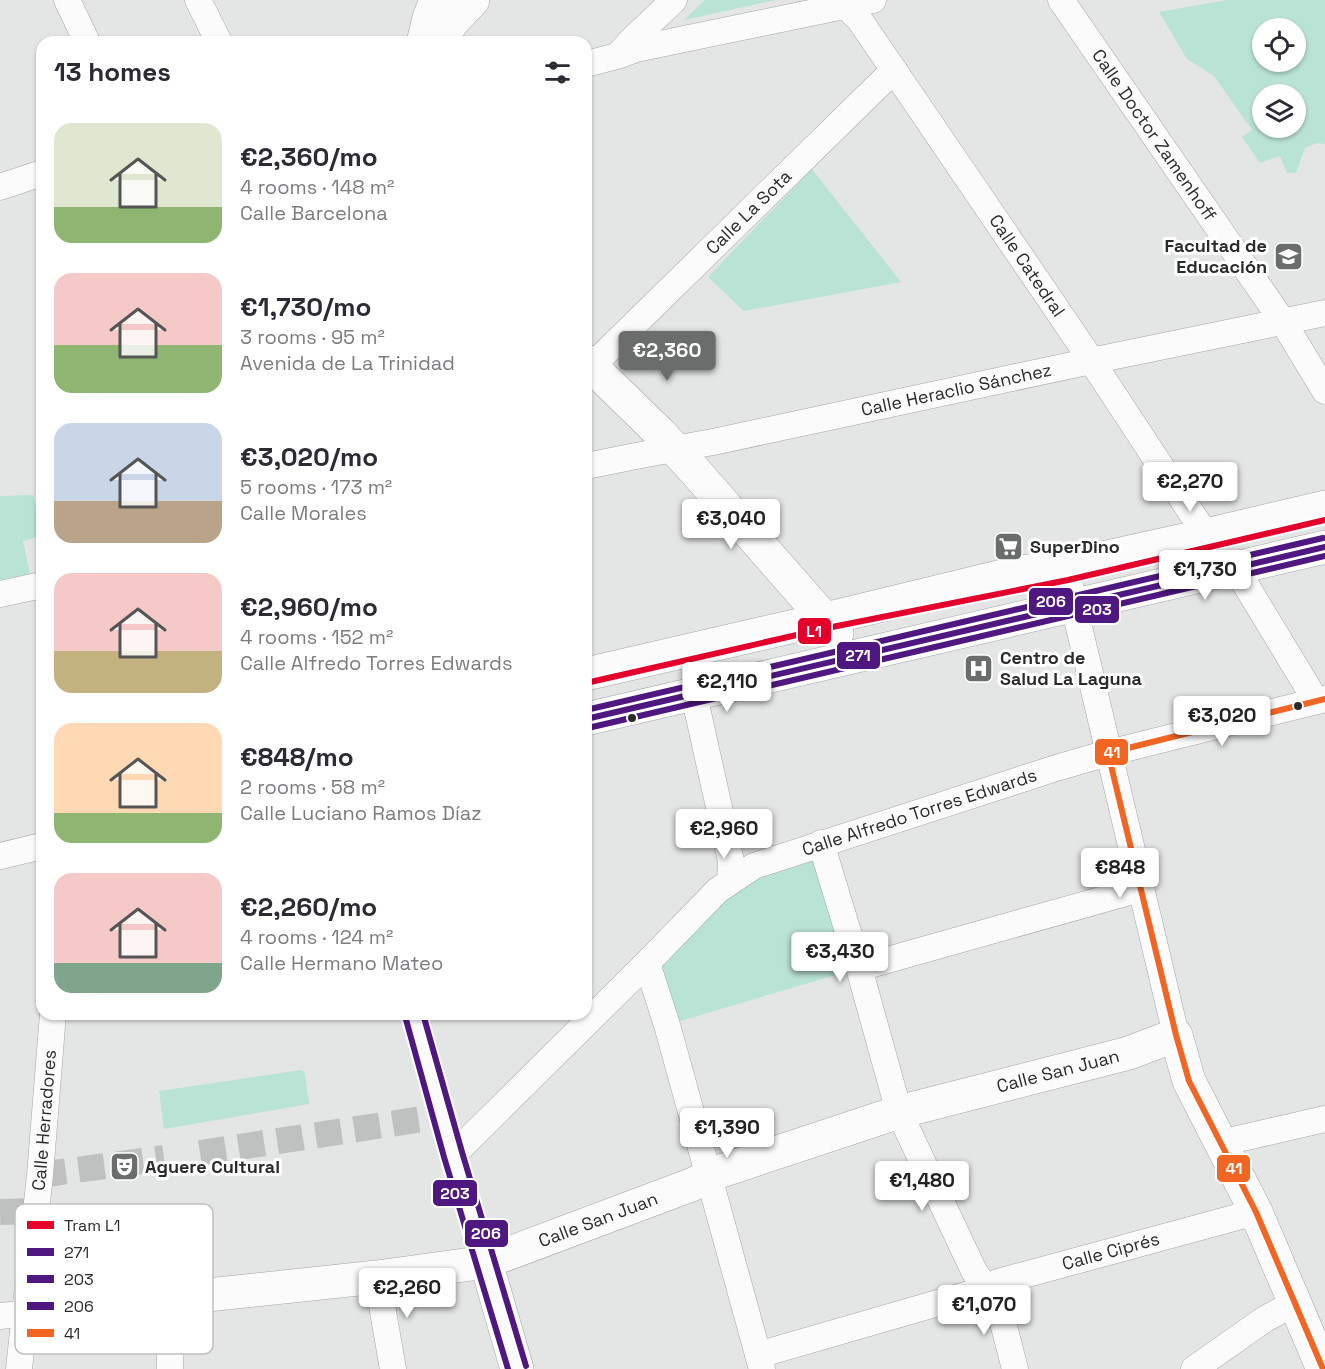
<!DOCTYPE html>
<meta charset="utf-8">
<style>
:root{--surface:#fff;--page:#f2f2f3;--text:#2b2b33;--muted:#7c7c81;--accent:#6b6c6c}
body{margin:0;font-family:"Space Grotesk",sans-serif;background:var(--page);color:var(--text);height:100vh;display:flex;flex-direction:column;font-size:22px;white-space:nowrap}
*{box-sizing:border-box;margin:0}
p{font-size:20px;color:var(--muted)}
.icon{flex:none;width:33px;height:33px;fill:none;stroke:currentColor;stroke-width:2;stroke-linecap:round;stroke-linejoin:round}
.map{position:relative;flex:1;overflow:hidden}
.side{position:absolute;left:36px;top:36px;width:556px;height:984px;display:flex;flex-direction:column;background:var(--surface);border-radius:18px;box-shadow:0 2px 4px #0004}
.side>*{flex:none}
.tools{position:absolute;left:1252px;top:18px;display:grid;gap:12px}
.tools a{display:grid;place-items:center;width:54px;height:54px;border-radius:50%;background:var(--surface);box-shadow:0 2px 4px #0004;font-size:30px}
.price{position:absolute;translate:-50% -51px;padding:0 14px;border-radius:6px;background:#fff;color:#222;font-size:20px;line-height:39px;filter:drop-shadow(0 2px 3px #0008)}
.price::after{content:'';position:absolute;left:50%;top:36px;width:18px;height:14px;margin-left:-9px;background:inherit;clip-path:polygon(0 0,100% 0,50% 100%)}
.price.active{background:var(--accent);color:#fff}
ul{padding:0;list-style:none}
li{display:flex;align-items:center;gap:18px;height:150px;padding:0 18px}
li span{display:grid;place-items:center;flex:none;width:168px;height:120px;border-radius:18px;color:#555}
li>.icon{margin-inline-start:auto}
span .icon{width:72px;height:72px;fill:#fffc;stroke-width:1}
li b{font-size:26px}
h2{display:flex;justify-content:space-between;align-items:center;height:72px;padding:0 18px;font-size:26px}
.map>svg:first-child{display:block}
.green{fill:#b9e3d4;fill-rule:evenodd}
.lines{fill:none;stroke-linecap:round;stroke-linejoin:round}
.street-tunnel{stroke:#bfc1c0;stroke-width:26;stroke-dasharray:26 13;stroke-linecap:butt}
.street-casing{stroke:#a4a5a5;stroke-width:27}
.secondary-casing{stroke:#a4a5a5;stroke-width:34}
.street{stroke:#fbfbfb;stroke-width:26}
.secondary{stroke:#fbfbfb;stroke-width:33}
.bus-1-casing{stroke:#fff;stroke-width:10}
.bus-2-casing{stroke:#fff;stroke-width:10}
.bus-3-casing{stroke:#fff;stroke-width:10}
.bus-4-casing{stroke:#fff;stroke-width:10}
.bus-1{stroke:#4f1780;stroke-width:6}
.bus-2{stroke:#4f1780;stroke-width:6}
.bus-3{stroke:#4f1780;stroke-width:6}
.bus-4{stroke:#f26522;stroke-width:6}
.tram-1-casing{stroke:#fff;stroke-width:10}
.tram-1{stroke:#e4002b;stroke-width:6}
.bus-dot{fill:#2a2b2b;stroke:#fff;stroke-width:2}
.labels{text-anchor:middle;stroke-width:6;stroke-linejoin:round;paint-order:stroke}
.street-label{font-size:18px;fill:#2a2b2b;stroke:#fff}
.poi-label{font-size:18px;font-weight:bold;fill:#2a2b2b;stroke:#fff;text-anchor:start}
.key{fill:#fff;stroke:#bfbfbf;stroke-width:1.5}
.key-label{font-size:16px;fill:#2a2b2b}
.line-badge{stroke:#fff;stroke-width:2}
.badge-label{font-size:16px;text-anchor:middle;font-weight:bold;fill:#fff}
</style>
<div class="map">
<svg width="1325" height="1369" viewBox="0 0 1325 1369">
<rect width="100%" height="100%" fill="#e4e6e5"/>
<path class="green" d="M705,0h71l-92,20z
M1227,0h98v144l-8,-1 -12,5 -9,25h-9l-7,-17 -20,7 -18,-26 10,-7 -38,-54 -27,-17 -28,-47zM1263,28h33v34h-33zM1263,94h33v34h-33z
M812,169l89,113 -157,29 -36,-34z
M33,495l4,16 5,-1v26l-19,5 7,33 -30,6v-84z
M821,843l38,125 -192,57 -20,-62 71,-73z
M301,1070l4,3 4,31 -145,25 -5,-38z"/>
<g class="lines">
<path class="street-tunnel" d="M200,1153l242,-37
M40,1175l124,-17
M0,1212l36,-1"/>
<defs>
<g id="street">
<path d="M67,0l20,42"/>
<path d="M198,0l21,42"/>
<path id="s1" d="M839,0l20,19 220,323 127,193"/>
<path id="s2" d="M1061,0l222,322 42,69"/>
<path d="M619,54l15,-16 40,-38"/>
<path d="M586,64l31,-8 19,-7 237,-49"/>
<path d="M0,187l42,-14"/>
<path id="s3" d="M603,355l291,-285"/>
<path id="s4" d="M586,466l60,-12 67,-12 378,-81 234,-48"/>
<path d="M1066,566l8,40 102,429"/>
<path d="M1235,567l81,134"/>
<path d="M0,594l42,-9"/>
<path d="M694,695l37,166 -1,21"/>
<path d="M821,843l38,125 40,144 75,159 25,36 16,62"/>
<path d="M0,856l42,-10"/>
<path d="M647,963l20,62 95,344"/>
<path d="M859,968l281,-79"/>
<path d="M414,1014l39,141 33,107"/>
<path d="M1220,1143l105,-24"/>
<path id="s5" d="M453,1155l194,-192 71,-73 36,-24 302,-98 52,-15 217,-54"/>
<path d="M377,1277l16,92"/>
<path d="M0,1316l170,-17v70"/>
<path id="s6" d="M758,1355l218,-63 22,-10 258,-70"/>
<path id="s7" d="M19,1369l21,-194 13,-161"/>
<path d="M1194,1369l71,-50 30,-16"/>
</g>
<g id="secondary">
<path d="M424,39l5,-21 7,-18"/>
<path d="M439,42l14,-21 20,-21"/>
<path d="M586,361l75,73 33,36 143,163"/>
<path d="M586,674l239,-55 194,-47 47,-6 140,-31 119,-28"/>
<path d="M586,719l739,-172"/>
<path d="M486,1262l31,107"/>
<path id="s8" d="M170,1299l207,-22 109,-15 205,-77 30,-14 178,-59 230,-59 47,-18 13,46 67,131 67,157"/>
</g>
</defs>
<use href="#street" class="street-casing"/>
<use href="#secondary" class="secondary-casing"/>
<use href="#street" class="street"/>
<use href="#secondary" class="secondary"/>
<defs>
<path id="bus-1" d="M586,719l739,-172"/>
<path id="bus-2" d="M588,728l737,-172
M405,1016l39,141 64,212"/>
<path id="bus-3" d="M586,710l737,-172
M423,1014l39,138 64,214"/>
<path id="bus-4" d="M1323,1369l-67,-157 -67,-131 -13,-46 -68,-282 217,-54"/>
</defs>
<use href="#bus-1" class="bus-1-casing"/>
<use href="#bus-2" class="bus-2-casing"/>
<use href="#bus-3" class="bus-3-casing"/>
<use href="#bus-4" class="bus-4-casing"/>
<use href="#bus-1" class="bus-1"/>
<use href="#bus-2" class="bus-2"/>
<use href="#bus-3" class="bus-3"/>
<use href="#bus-4" class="bus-4"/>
<defs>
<path id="tram-1" d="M586,683l246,-56 236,-47 257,-60"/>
</defs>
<use href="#tram-1" class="tram-1-casing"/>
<use href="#tram-1" class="tram-1"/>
</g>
<defs>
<symbol id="university-square" viewBox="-11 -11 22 22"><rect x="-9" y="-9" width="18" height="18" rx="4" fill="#6b6c6c" stroke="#fff"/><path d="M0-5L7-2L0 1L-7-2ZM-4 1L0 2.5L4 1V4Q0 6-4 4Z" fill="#fff"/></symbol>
<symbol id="supermarket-square" viewBox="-11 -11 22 22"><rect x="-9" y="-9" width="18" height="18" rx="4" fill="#6b6c6c" stroke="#fff"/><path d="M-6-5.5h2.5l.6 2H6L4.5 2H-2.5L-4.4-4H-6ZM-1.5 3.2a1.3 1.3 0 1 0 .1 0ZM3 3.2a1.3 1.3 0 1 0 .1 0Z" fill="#fff"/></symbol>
<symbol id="hospital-square" viewBox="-11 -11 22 22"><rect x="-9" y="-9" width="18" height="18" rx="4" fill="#6b6c6c" stroke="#fff"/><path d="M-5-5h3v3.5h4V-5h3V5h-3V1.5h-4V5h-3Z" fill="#fff"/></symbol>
<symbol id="theatre-square" viewBox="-11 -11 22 22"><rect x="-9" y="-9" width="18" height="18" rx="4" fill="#6b6c6c" stroke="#fff"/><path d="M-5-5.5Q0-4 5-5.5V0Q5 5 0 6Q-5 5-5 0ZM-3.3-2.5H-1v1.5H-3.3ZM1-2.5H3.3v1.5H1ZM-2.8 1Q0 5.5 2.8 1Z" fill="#fff"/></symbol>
</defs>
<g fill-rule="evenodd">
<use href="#university-square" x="1272" y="240" width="33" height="33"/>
<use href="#supermarket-square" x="992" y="530" width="33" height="33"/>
<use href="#hospital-square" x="962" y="652" width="33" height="33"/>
<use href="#theatre-square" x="108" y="1150" width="33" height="33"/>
</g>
<g class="bus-dot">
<circle cx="1298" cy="706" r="5"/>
<circle cx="632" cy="718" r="5"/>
</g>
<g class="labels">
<g class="street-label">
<text dy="6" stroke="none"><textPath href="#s2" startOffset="164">Calle Doctor Zamenhoff</textPath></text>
<text dy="6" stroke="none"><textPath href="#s3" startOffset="204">Calle La Sota</textPath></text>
<text dy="6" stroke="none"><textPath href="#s1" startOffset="326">Calle Catedral</textPath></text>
<text dy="6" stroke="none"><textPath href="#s4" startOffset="378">Calle Heraclio Sánchez</textPath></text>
<text dy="6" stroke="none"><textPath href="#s5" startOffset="592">Calle Alfredo Torres Edwards</textPath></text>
<text dy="6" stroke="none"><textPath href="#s8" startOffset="922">Calle San Juan</textPath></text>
<text dy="6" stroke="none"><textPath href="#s7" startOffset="250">Calle Herradores</textPath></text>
<text dy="6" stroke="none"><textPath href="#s8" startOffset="438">Calle San Juan</textPath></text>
<text dy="6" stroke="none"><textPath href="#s6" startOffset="368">Calle Ciprés</textPath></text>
</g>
<g class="poi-label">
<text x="1267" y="252" text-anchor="end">Facultad de<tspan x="1267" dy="21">Educación</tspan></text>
<text x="1030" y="553">SuperDino</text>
<text x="1000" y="664">Centro de<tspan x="1000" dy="21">Salud La Laguna</tspan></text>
<text x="145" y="1173">Aguere Cultural</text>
</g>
</g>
<rect x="15" y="1204" width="198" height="150" rx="9" class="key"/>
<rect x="27" y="1221" width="27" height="8" fill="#e4002b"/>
<rect x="27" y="1248" width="27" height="8" fill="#4f1780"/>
<rect x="27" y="1275" width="27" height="8" fill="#4f1780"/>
<rect x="27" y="1302" width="27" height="8" fill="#4f1780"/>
<rect x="27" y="1329" width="27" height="8" fill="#f26522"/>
<g class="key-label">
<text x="64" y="1231">Tram L1</text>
<text x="64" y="1258">271</text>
<text x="64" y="1285">203</text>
<text x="64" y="1312">206</text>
<text x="64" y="1339">41</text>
</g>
<g class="line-badge">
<rect x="1028" y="587" width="46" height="29" rx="6" fill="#4f1780"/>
<rect x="1074" y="595" width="46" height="29" rx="6" fill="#4f1780"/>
<rect x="797" y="617" width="35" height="28" rx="6" fill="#e4002b"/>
<rect x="836" y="641" width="45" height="29" rx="6" fill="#4f1780"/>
<rect x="1094" y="738" width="35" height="28" rx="6" fill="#f26522"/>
<rect x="1216" y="1154" width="35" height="29" rx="6" fill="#f26522"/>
<rect x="432" y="1179" width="46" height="28" rx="6" fill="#4f1780"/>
<rect x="464" y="1219" width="45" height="29" rx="6" fill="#4f1780"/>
</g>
<g class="badge-label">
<text x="1051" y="607">206</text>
<text x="1097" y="615">203</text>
<text x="814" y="637">L1</text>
<text x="858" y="661">271</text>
<text x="1112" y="758">41</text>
<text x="1234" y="1174">41</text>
<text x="455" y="1199">203</text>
<text x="486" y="1239">206</text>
</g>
</svg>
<div class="tools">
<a><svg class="icon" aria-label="locate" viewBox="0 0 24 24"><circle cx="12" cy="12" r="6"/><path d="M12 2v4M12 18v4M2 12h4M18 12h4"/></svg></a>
<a><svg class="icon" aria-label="layers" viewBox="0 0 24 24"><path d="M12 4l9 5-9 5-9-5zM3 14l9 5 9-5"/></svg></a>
</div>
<b class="price active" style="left:667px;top:382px">€2,360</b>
<b class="price" style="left:1190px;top:513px">€2,270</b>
<b class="price" style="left:731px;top:550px">€3,040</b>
<b class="price" style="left:1205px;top:601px">€1,730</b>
<b class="price" style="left:727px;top:713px">€2,110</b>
<b class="price" style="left:1222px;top:747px">€3,020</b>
<b class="price" style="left:724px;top:860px">€2,960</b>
<b class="price" style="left:1120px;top:899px">€848</b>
<b class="price" style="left:840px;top:983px">€3,430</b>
<b class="price" style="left:727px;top:1159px">€1,390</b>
<b class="price" style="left:922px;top:1212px">€1,480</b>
<b class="price" style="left:407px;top:1319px">€2,260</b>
<b class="price" style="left:984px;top:1336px">€1,070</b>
<section class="side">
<h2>13 homes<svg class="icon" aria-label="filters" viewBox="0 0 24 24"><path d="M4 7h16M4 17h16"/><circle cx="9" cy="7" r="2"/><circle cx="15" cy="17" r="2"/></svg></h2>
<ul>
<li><span style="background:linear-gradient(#dfe7d0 70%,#8fb573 0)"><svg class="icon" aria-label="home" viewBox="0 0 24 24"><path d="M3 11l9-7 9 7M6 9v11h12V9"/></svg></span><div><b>€2,360/mo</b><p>4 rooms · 148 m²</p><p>Calle Barcelona</p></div></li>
<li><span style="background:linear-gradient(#f6c9c9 60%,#8fb573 0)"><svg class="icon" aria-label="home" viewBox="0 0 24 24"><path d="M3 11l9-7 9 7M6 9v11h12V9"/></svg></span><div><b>€1,730/mo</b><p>3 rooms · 95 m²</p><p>Avenida de La Trinidad</p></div></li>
<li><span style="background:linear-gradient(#c9d6e8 65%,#b9a48a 0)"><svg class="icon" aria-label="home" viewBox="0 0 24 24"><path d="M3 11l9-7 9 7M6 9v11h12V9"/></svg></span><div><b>€3,020/mo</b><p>5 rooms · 173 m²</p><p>Calle Morales</p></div></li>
<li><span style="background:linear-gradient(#f6c9c9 65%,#c2b280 0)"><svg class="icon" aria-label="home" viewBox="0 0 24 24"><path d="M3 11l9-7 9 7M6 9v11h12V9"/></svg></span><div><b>€2,960/mo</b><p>4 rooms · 152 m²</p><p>Calle Alfredo Torres Edwards</p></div></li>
<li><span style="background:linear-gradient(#ffd9b3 75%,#8fb573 0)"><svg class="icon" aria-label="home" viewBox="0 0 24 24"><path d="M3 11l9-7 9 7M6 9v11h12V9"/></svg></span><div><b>€848/mo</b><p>2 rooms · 58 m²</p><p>Calle Luciano Ramos Díaz</p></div></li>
<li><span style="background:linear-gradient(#f6c9c9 75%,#7fa58c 0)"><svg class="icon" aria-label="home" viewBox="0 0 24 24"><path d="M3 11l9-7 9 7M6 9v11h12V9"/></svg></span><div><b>€2,260/mo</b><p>4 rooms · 124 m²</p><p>Calle Hermano Mateo</p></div></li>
</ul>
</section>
</div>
